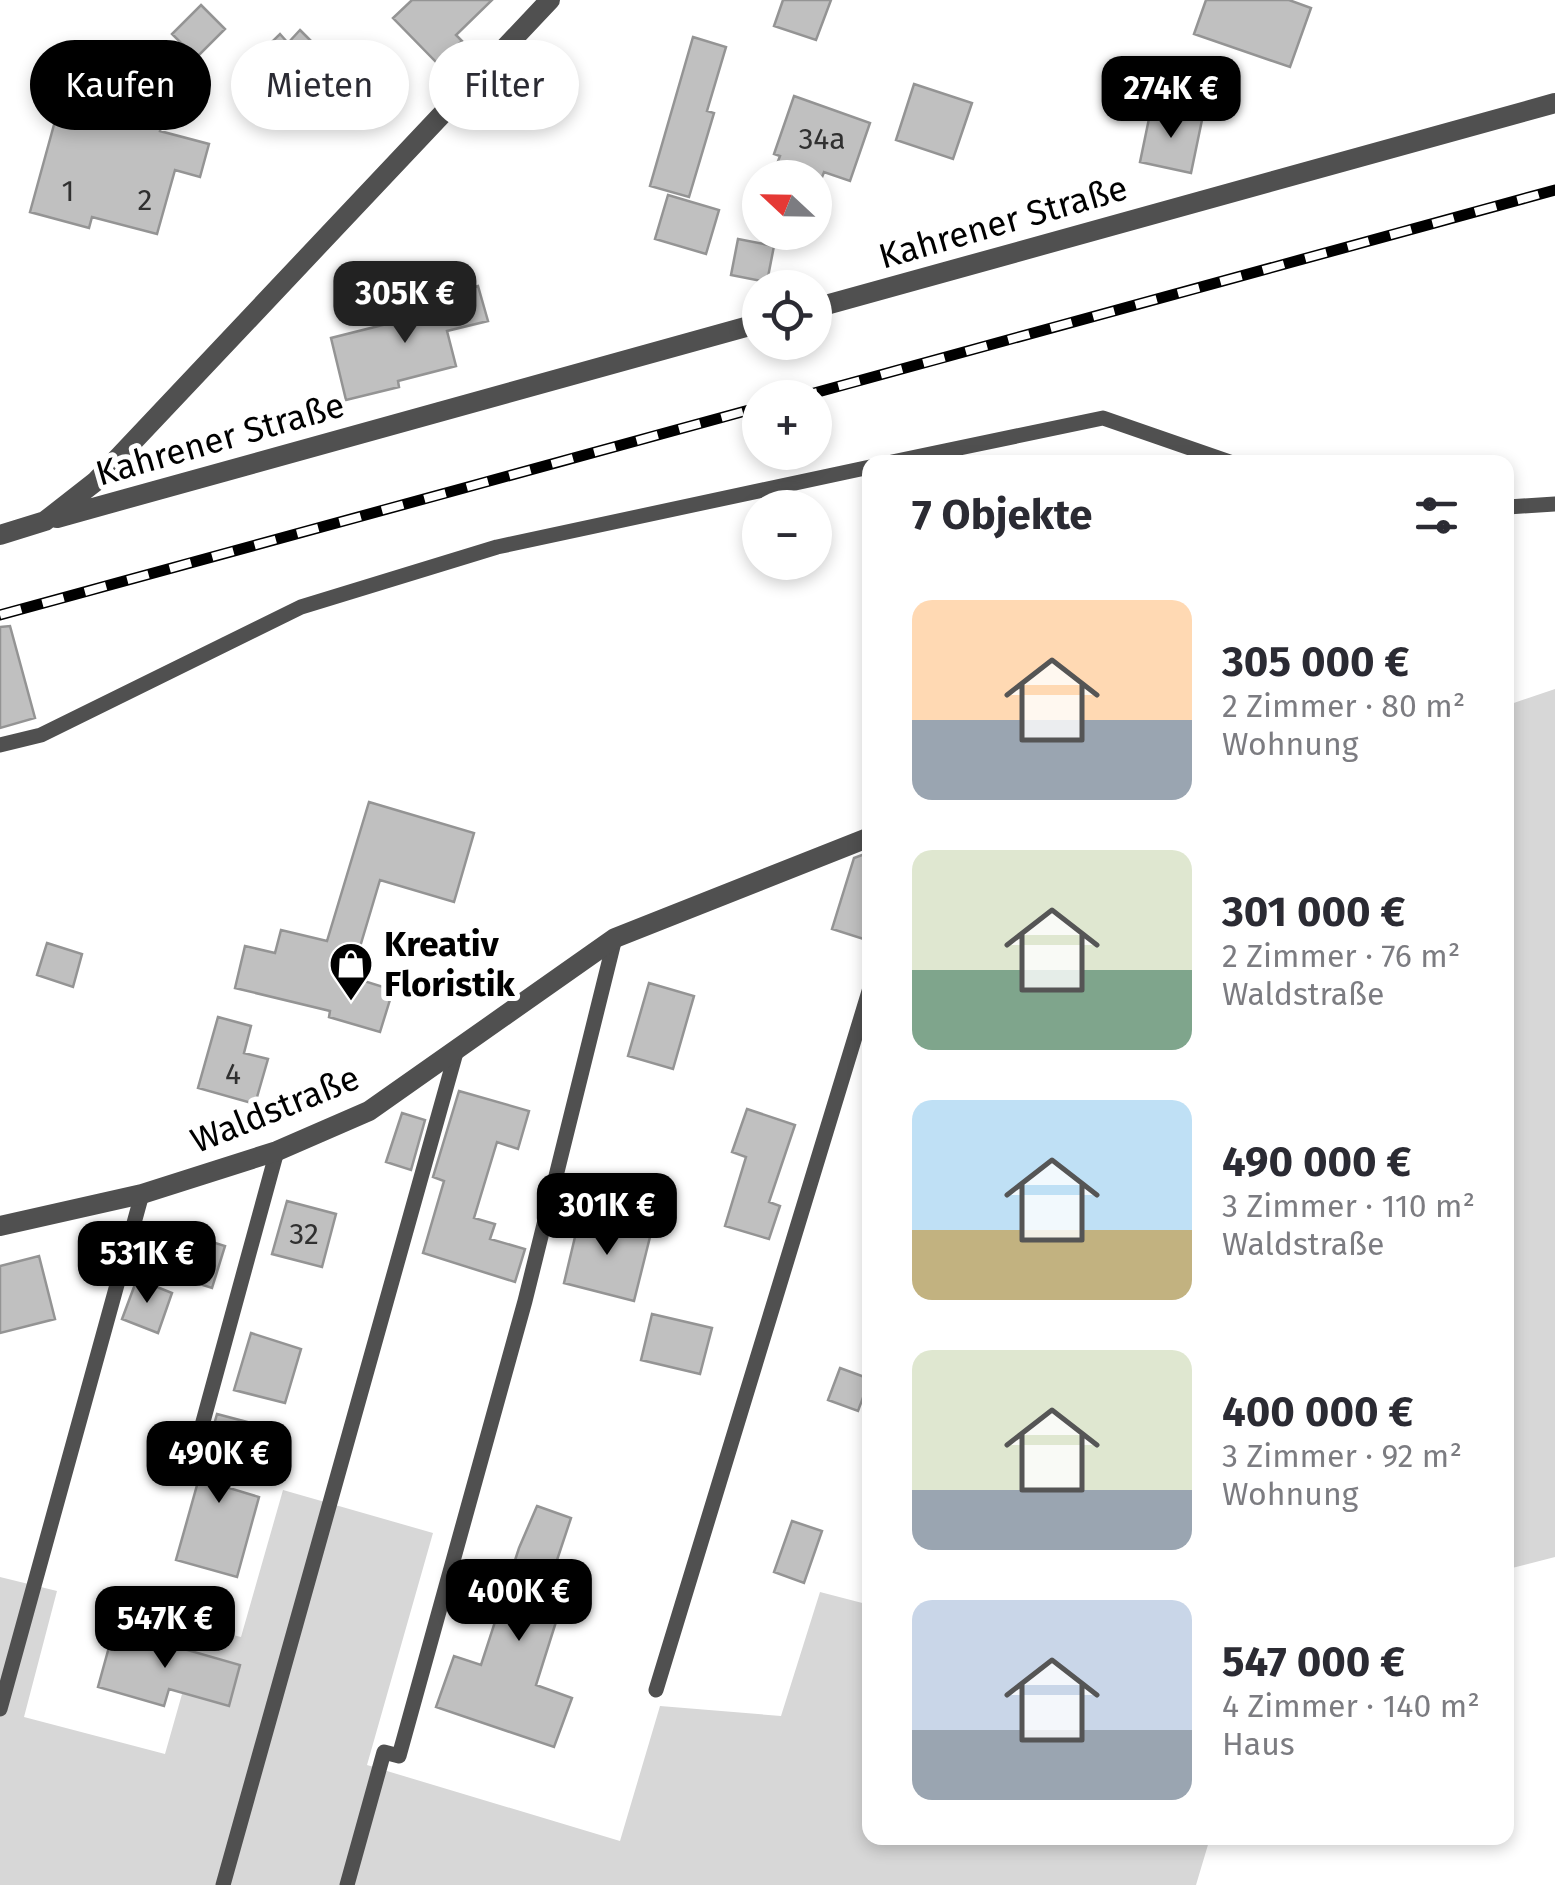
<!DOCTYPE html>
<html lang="de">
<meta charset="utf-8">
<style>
:root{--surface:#fff;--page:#f7f7f7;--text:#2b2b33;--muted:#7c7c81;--accent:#000}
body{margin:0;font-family:"Fira Sans",sans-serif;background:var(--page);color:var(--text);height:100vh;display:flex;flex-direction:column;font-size:38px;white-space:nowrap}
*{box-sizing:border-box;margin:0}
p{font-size:32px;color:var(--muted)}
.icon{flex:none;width:55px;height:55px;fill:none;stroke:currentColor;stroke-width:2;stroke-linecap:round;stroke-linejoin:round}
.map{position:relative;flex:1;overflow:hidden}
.panel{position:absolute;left:862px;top:455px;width:652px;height:1390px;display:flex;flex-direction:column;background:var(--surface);border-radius:20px;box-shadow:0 5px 15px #0003}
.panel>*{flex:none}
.banner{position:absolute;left:30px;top:40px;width:682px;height:90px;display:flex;gap:20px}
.needle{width:65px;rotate:292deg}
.fabs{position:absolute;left:742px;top:160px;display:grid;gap:20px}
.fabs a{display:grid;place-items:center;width:90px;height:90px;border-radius:50%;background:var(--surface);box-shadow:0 5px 15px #0003;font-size:50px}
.price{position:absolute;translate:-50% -85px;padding:0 22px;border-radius:20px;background:var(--accent);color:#fff;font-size:32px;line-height:65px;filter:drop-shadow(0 2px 5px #0008)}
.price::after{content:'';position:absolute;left:50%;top:60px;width:30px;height:22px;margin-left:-15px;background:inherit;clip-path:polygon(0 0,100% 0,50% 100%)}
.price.active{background:#222;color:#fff}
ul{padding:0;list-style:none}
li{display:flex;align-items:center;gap:30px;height:250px;padding:0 50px}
li span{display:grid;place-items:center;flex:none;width:280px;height:200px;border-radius:20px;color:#555}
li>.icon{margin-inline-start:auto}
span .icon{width:120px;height:120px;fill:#fffc;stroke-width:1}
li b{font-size:42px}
h2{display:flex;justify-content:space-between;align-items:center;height:120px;padding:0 50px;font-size:42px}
.pill{padding:0 35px;border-radius:45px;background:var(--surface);box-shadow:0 5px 15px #0003;font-size:35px;line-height:90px}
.pill.active{background:var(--accent);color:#fff}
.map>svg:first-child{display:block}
.green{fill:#d7d7d7}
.building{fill:#c0c0c0;stroke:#949494;stroke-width:2.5}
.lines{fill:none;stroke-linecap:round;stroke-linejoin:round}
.lane{stroke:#505050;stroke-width:15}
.street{stroke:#505050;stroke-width:20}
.rail-casing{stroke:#000;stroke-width:11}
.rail{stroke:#fff;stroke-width:8;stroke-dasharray:22;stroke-linecap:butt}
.labels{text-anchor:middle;stroke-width:10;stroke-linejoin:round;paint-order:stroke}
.number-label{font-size:30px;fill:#303030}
.street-label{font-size:35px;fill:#000;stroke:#fff}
.poi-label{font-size:35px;font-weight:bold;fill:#000;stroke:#fff;text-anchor:start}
</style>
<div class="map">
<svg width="1555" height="1885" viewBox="0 0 1555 1885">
<rect width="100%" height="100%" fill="#fff"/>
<path class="green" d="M1555,689v868l-47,12v-864z
M283,1490l150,43 -66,232 253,76 40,-135 121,10 39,-124 50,13v233h340l-14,47h-1196v-308l57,14 -33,126 141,37 36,-127 40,10z"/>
<path class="building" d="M412,0h80l-36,35 6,6 -24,23 -45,-46z
M783,0h48l-15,40 -42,-14z
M1206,0h83l22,8 -21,59 -96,-33z
M201,5l24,24 -29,29 -24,-24z
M300,30l49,49 -45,45 -57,-58 33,-32 8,9z
M693,37l33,10 -19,64 7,2 -25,84 -39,-11z
M79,70l92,24 -11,37 49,13 -9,33 -25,-7 -18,64 -65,-17 -3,11 -59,-16 36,-131 10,3z
M914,84l58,19 -19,56 -57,-19z
M794,96l76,27 -20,58 -26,-9 -5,13 -4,-2v-5h-17l-23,-9 5,-13 -6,-2z
M1151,109l51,11 -11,53 -51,-11z
M668,195l51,15 -13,44 -51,-15z
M738,239l36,7 -7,36 -36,-7z
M478,286l10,35 -41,10 9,35 -58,15 1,6 -53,13 -15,-62 107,-27 -4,-14z
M10,626l25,92 -35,10v-101z
M369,802l105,31 -20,69 -74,-22 -29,97 42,13 -13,42 -51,-15 1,-6 -95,-23 10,-42 30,7 6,-23 46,11z
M870,852v89l-38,-12 22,-71z
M47,943l35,11 -9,33 -36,-12z
M649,983l45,13 -21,73 -45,-13z
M218,1017l33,9 -7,27 24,6 -13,45 -57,-16z
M459,1091l70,20 -11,38 -21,-7 -23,76 21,6 -5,15 35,10 -10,33 -92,-29 21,-72 -11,-4z
M747,1109l48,16 -26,77 11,4 -11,33 -44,-13 21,-69 -14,-5z
M402,1113l23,7 -14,50 -25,-8z
M287,1201l49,13 -14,53 -50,-13z
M580,1216l71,17 -17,68 -70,-18z
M174,1230l51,16 -13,42 -50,-16z
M39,1256l16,63 -55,14v-67z
M137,1279l35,14 -14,40 -36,-14z
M652,1314l60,14 -12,46 -59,-14z
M251,1333l50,16 -16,54 -51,-13z
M840,1368l30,11 -12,32 -30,-11z
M217,1414l30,8 -18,66 30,9 -22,80 -61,-17z
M537,1506l34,12 -14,42 17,5 -38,120 36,13 -18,49 -118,-40 18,-51 27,9 38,-117z
M792,1521l30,10 -18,52 -30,-11z
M114,1629l126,36 -11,41 -60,-17 -5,17 -66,-19z"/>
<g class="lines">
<path class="lane" d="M892,462l211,-44 127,44
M1508,507l47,-3
M0,745l41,-10 260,-128 196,-60 373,-80
M192,1462l85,-311
M656,1690l214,-702
M0,1709l142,-515
M223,1885l234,-836
M347,1885l37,-133 15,4 126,-455 90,-363"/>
<path class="street" d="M815,308l740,-205
M57,518l703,-195
M0,535l45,-14 50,-39 455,-482
M0,1226l142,-32 135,-43 92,-40 246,-173 255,-101"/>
<defs>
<path id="rail" d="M796,398l759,-208
M0,615l760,-208"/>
</defs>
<use href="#rail" class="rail-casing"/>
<use href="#rail" class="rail"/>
</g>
<defs>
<symbol id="shop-pin" viewBox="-11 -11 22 30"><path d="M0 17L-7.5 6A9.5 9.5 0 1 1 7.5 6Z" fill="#000" stroke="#fff"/><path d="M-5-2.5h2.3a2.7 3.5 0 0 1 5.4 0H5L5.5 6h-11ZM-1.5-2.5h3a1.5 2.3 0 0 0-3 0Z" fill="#fff"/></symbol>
</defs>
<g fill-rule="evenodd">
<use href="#shop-pin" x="326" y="939" width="50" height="68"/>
</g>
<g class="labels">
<g class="number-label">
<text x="822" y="149">34a</text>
<text x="68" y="201">1</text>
<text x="145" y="210">2</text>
<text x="233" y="1084">4</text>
<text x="304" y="1244">32</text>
</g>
<g class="street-label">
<text transform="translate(1003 222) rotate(-16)" y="12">Kahrener Straße</text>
<text transform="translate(220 439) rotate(-16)" y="12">Kahrener Straße</text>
<text transform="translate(275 1109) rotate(-22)" y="12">Waldstraße</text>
</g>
<g class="poi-label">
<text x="384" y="956">Kreativ<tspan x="384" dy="40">Floristik</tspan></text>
</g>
</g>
</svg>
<div class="fabs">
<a><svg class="needle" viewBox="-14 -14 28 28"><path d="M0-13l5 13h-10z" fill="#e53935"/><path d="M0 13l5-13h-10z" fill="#7c7c81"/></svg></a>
<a><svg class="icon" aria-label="locate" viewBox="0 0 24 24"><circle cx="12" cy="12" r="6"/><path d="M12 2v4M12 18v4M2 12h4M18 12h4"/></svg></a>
<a>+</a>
<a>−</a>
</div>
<b class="price" style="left:1171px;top:141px">274K €</b>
<b class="price active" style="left:405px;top:346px">305K €</b>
<b class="price" style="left:607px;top:1258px">301K €</b>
<b class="price" style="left:147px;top:1306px">531K €</b>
<b class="price" style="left:219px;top:1506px">490K €</b>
<b class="price" style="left:519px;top:1644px">400K €</b>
<b class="price" style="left:165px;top:1671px">547K €</b>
<div class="banner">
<a class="pill active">Kaufen</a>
<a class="pill">Mieten</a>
<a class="pill">Filter</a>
</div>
<section class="panel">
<h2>7 Objekte<svg class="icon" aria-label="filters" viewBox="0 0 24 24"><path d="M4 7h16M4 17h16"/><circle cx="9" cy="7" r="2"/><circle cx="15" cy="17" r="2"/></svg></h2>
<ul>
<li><span style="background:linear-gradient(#ffd9b3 60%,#9aa5b1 0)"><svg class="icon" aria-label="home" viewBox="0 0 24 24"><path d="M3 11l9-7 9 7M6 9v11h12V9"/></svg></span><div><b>305 000 €</b><p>2 Zimmer · 80 m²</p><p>Wohnung</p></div></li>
<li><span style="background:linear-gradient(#dfe7d0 60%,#7fa58c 0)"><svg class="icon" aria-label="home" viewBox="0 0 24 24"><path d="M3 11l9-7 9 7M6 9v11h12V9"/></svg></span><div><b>301 000 €</b><p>2 Zimmer · 76 m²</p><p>Waldstraße</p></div></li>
<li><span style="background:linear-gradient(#bfe0f5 65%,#c2b280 0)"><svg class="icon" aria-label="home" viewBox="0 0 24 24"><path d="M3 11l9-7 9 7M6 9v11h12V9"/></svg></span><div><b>490 000 €</b><p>3 Zimmer · 110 m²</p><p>Waldstraße</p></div></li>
<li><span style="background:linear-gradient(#dfe7d0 70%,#9aa5b1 0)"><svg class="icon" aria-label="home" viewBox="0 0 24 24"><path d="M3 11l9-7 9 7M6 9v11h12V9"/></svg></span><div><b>400 000 €</b><p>3 Zimmer · 92 m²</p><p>Wohnung</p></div></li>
<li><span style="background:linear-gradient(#c9d6e8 65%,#9aa5b1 0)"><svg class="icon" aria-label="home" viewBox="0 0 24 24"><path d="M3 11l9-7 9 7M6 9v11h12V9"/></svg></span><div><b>547 000 €</b><p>4 Zimmer · 140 m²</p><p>Haus</p></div></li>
</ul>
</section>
</div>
